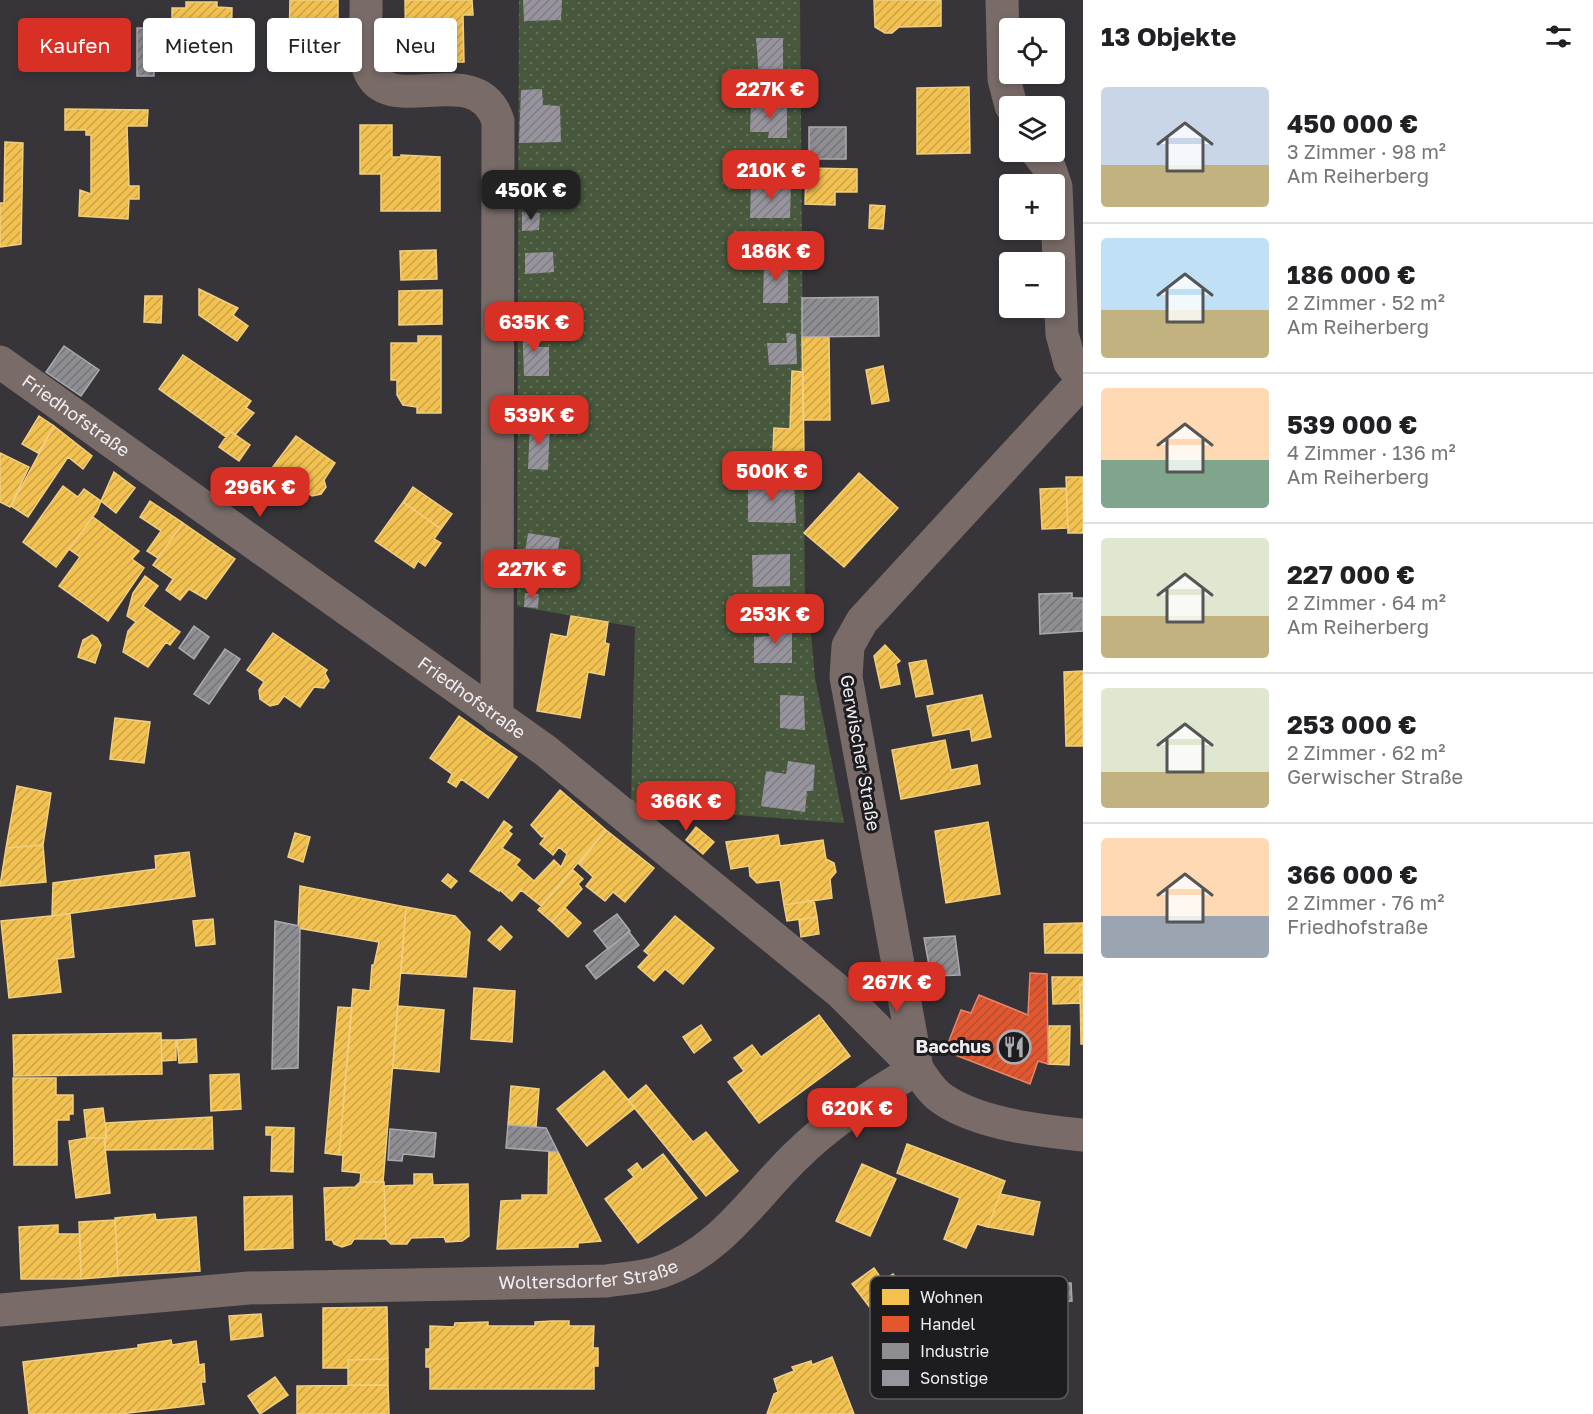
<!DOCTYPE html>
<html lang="de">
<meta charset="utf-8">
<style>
:root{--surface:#fff;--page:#f6f6f6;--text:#202124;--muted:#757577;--line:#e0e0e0;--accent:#d93025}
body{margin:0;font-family:"Golos Text",sans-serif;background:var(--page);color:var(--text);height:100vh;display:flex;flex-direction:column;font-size:22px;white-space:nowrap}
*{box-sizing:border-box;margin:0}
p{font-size:20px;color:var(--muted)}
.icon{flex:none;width:33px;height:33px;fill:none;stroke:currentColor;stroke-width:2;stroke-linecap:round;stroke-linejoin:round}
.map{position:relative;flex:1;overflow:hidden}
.sheet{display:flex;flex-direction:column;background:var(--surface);width:510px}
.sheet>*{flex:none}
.hud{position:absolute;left:18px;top:18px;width:570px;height:54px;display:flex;gap:12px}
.fabs{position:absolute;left:999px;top:18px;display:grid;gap:12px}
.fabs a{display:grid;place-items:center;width:66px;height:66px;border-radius:6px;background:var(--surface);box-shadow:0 3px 9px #0003;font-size:30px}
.price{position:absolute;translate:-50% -51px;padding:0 14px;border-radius:12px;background:var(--accent);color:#fff;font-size:20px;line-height:39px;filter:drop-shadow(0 2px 3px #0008)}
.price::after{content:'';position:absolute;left:50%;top:36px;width:18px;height:14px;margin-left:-9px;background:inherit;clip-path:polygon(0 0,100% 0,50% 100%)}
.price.selected{background:#222;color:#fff}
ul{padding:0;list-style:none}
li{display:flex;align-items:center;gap:18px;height:150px;padding:0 18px}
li+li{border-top:2px solid var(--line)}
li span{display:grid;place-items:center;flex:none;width:168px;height:120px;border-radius:6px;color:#555}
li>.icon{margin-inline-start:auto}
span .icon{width:72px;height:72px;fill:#fffc;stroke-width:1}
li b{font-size:26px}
h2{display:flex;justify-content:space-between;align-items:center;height:72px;padding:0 18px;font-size:26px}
.tag{padding:0 21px;border-radius:6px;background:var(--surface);box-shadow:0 3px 9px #0003;font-size:21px;line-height:54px}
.tag.selected{background:var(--accent);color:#fff}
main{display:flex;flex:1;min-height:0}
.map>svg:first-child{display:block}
.grass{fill:url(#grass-dots)}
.homes{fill:url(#homes-hatch);stroke:#f1ce80;stroke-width:1.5}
.shops{fill:url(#shops-hatch);stroke:#e88469;stroke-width:1.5}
.industry{fill:url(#industry-hatch);stroke:#abaaaf;stroke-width:1.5}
.building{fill:url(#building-hatch)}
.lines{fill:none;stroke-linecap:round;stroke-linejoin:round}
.minor{stroke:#796b67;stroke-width:33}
.labels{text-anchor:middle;stroke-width:6;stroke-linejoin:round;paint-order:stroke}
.street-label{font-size:18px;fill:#f0eef3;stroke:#1d1c1f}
.poi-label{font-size:18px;font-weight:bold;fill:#f0eef3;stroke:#1d1c1f;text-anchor:end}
.key{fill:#1d1c1f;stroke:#5c5b5f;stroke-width:1.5}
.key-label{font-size:16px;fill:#f0eef3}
</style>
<main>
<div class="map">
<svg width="1083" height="1414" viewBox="0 0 1083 1414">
<defs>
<pattern id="grass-dots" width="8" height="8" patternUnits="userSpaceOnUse" patternTransform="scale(1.5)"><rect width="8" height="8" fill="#47583c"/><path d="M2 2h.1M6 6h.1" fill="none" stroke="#627059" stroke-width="1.8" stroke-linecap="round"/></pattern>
<pattern id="homes-hatch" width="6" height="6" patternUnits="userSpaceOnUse" patternTransform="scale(1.5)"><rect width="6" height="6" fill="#f2c14e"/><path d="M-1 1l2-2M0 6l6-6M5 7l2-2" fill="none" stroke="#c8a24d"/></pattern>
<pattern id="shops-hatch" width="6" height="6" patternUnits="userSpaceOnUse" patternTransform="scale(1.5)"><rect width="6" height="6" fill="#e4572e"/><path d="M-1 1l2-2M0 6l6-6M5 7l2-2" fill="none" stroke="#ad5137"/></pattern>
<pattern id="industry-hatch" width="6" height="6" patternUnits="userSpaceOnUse" patternTransform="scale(1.5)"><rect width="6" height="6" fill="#8d8d92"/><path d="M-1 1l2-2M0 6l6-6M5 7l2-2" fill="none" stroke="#757478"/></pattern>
<pattern id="building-hatch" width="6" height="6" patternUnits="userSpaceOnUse" patternTransform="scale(1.5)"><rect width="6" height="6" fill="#97949d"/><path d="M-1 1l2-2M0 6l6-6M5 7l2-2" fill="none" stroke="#7f7d84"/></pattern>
</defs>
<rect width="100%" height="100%" fill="#373539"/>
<path class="grass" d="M519,0h281l5,609 4,1 6,68 29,145 -175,-13 -38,-7 4,-176 -118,-21z"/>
<path class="homes" d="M290,0h48v46h-49z
M405,0h67l1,15h-10l1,47 -58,1z
M874,0h67v26l-42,1 -7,6h-7l-10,-6z
M186,2h31v5l15,1 -1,49 -16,-1v6h-27v-5l-16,-1v-48h14z
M61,19h50v44l-50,1z
M969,87l1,66 -53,1v-66z
M65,109l83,1 -1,16h-20l2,60h10v13h-10l-1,20 -49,-3 1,-26 11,4v-59h-5v-5h-21z
M360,125h32v32h9v-2l39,2v54h-59v-37h-21z
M5,142l18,1 -2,101 -21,3v-44h4z
M806,168l51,1v23h-22v13l-30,-1z
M870,205l15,1 -2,23 -14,-1z
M436,250l1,29 -36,1 -1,-29z
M199,289l39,19 -5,7 15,11 -11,15 -38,-26z
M442,290v34l-43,1v-34z
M145,296h17l-1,27 -17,-1z
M418,336h23v77h-24v-6l-14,-2 -6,-10v-15h-6v-37h27z
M802,337h27l1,83h-27z
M183,355l68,46 -5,7 8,5 -19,22 -5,-4 -4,6 -67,-48z
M883,366l6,35 -17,3 -6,-34z
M792,371l11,1 1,89h-15l2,-10 -18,1 1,-24 16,1z
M39,416l15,10 -16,27 -16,-9z
M54,426l38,30 -9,13 -15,-12 -40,60 -17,-11z
M230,431l20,14 -11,16 -20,-14z
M296,436l39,27 -11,17 2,7 -5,7 -9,2 -40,-28z
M0,453l29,14 -19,40 -10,-5z
M114,472l21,16 -19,25 -15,-12z
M859,473l39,35 -54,59 -40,-34z
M1066,477h17v56h-15z
M63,486l15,11 6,-8 17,12 -4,10 -41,56 -33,-25z
M413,487l39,27 -11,15 -38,-27z
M1066,488l2,40 -26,1 -2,-40z
M150,501l33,22 -25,35 -11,-7 14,-20 -21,-14z
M403,502l38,27 -7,10 7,4 -16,23 -7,-5 -4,7 -39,-27z
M93,517l46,34 -7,8 12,9 -36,53 -49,-35 21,-29 -11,-8z
M183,523l52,36 -29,40 -17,-10 -9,11 -14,-10 7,-11 -20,-14z
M145,576l13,10 -15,20 37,26 -10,13 -4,-3 -18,25 -25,-15 5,-21 8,-9 -9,-6 6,-23z
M571,616l37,6 -3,21 4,1 -5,31 -16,-3 -8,46 -43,-7 14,-77 16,3z
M273,633l54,37 -2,3 4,8 -5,7 -10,-1 -14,20 -16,-11 -6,8 -8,2 -10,-7 -1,-9 5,-8 -17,-12z
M92,635l5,3 4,7 -6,18 -17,-6 5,-17z
M885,645l15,16 -4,3 4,20 -19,4 -7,-32z
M926,660l7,34 -17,3 -7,-34z
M1083,671v75h-17l-2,-74z
M982,695l9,42 -19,4 -2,-12 -37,7 -6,-30z
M459,716l58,41 -29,41 -27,-19 -5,8 -8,-5 4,-8 -22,-16z
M115,718l35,4 -6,41 -34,-4z
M945,740l6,30 26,-5 3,19 -79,15 -9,-49z
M17,786l34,7 -8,52 -37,3z
M560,790l46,40 -65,76 -20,-16 -9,11 -13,-12v2l-29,-20 34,-50 8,6 -4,4 4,3 -10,14 18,12 -4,5 18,16 20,-21 7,7 6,-13 -8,-7 -6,8 -13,-11 6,-8 -4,1 -11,-12z
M988,822l12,72 -54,9 -11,-72z
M696,827l18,15 -11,12 -17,-14z
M606,830l48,38 -29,34 -12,-10 -8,9 -19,-15 7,-9 -14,-13z
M295,833l15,4 -7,25 -15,-5z
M778,835l2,11 43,-6 3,19 8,4 2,9 -6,7 2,19 -48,7 -4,-25 -23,3 -7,-7 -1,-10 -18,3 -5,-27z
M43,845l3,37 -46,4 6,-38z
M189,852l6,44 -143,20 1,-33 103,-14 -1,-13z
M573,870l10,9 -5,5 4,5 -30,33 -14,-12z
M448,874l9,7 -6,7 -9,-7z
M300,886l106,21 -23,275h-23l1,-9 -19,-2 1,-16h-4l14,-166 17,2 2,-26h2l5,-23 -81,-14z
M814,900l3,17 -30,4 -3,-16z
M406,907l49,9 15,16 -4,45 -65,-4z
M565,908l16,15 -13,14 -16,-15z
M70,914l4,43 -17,2 4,33 -52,6 -8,-77z
M675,916l39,32 -31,36 -18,-15 -11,12 -16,-14 11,-12 -5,-4z
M817,917l2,17 -18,3 -2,-17z
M213,919l2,25 -19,2 -3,-25z
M1083,923v30h-38l-1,-29z
M501,926l11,11 -12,13 -12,-10z
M1052,977h31v8h-3v18l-27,1z
M1080,985h3v59h-2z
M474,988l41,3 -3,51 -41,-3z
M398,1006l46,4 -5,62 -46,-4z
M338,1007l14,1 -13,147 -14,-2z
M819,1015l31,41 -91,67 -31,-41 16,-11 -10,-13 18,-13 9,12z
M701,1025l10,15 -17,13 -11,-16z
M1049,1026h21l-1,39 -21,-1z
M161,1033l1,41 -148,2 -1,-41z
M196,1039l1,23 -18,1 -2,-23z
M161,1040h15v20l-14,1z
M604,1071l31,37 -48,38 -30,-37z
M239,1074l2,35 -30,2 -1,-36z
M13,1078h43v17h17v19h-4v6h-12v45h-43z
M646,1085l47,57 13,-10 32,39 -32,25 -78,-96z
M511,1086l28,3 -3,38 -28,-2z
M103,1108l4,30h-20l-3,-28z
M212,1117l1,32 -108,1 1,-27z
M266,1127l28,1 -1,44 -22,-1 1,-36h-6z
M87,1138h17l6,55 -34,5 -7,-57z
M907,1144l98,37 -17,46 -11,-3 -11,24 -22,-9 16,-41 -63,-25z
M549,1151l9,1 43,89 -23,2v4l-81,2 4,-48 21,-1v-5h26z
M663,1154l34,44 -59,45 -33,-44 29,-22 -6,-7 9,-7 5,7z
M862,1164l34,15 -26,57 -34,-15z
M414,1174h18l1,11 35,-1 1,52 -7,5 -16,1 -2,-5 -33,1 -4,6h-16l-5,-5 -2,-53 30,-1z
M360,1182h24l2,57h-32l-3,5 -9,3 -8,-3 -2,-4h-6l-2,-52 31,-1z
M1000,1194l40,8 -7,33 -45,-8z
M292,1196l1,52 -48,2 -1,-53z
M155,1214l1,6 40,-3 4,54 -82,5 -3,-58z
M115,1220l3,56 -37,3 -2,-57z
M58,1225v9h22l1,45h-60l-2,-52z
M874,1268l9,13 10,-7 15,20 13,-9 25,32 -44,33 -50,-66z
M387,1307l1,52 -40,1v8h-25v-60z
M261,1314l2,22 -32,4 -2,-24z
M552,1321h17v5h25l-1,22h5v18h-4v23h-164v-22h-4v-18h4v-23l24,1 1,-4 33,-1v4h47v-4z
M171,1340l1,5 24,-4 3,24 5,-1 1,18h-4l3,22 -84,10h-91l-6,-52 115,-14v-3z
M832,1357l22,57h-87l7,-20 4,-2 -4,-13 20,-8 -2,-4 19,-6 1,4z
M388,1359v26h-40v-25z
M275,1377l13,18 -28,19 -12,-18z
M388,1385l1,29h-92v-28z"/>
<path class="shops" d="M1030,973l17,1 1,90 -10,-3 -8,23 -85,-33 16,-41 10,3 8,-18 49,20z"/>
<path class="industry" d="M137,28h17v48h-17z
M809,127h37v32h-37z
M878,297l1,39 -77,1v-39z
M64,346l35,24 -18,26 -35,-24z
M1072,593v5h11v33l-43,3 -1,-40z
M194,626l15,11 -15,22 -15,-11z
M225,649l15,10 -31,45 -15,-10z
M617,914l13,17 -22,18 -14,-18z
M275,921l24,5 1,3 -2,139 -26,1z
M629,932l10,13 -43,34 -10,-13z
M955,936l5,39 -29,1 -7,-38z
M508,1125l38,3 12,24 -52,-4z
M390,1129l46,4 -2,24 -31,-3 -1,7 -14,-1z
M1071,1283l1,18 -48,3 -1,-19z"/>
<path class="building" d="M523,0h39l-1,20 -37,1z
M756,38h27v39h-24z
M542,89l1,16 17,1 1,36 -42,1 2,-53z
M751,104l36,1v33h-19l1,-6h-19z
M791,183l-1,35h-40l1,-34z
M522,212l18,1 -1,17 -17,1z
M553,252l1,20 -29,2v-21z
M764,261l24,1v41h-25z
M522,321l9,1v6l7,1 1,18h10v29h-25z
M786,333l10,1 1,30 -28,1 -2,-22h20z
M530,423l20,1 -2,46 -20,-1z
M794,481l2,42 -48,-1v-40z
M528,533l32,5 -8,50 -26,-3 4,-32 -5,-1z
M790,554v32l-37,1 -1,-32z
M525,593l14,1 -1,14 -14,-1z
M792,623v40h-38v-26l16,-1 1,-12z
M780,695l24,1 1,34 -25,-2z
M788,761l27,4 -2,26h-6l-2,21 -44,-6 5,-35 20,3z"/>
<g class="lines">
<g class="minor">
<path d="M366,0c1,18 -4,53 3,70 20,51 108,-14 129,51l-1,596"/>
<path d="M1002,0l2,79 7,27"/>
<path d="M1037,152l13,17 6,18 6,147 8,29 13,17"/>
<path id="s1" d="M0,362l546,389 295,242 76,76"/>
<path d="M917,1069l-71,-392 2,-31 14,-25 221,-240"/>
<path id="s2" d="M0,1310l249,-22 357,-7c17,-3 37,-3 54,-9 59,-19 92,-73 135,-115 35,-35 79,-63 122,-88 8,11 15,24 27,31 36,24 97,31 139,35"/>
</g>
</g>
<defs>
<symbol id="restaurant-ring" viewBox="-11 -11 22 22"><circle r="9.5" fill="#1d1c1f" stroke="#afadb2" stroke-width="1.5"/><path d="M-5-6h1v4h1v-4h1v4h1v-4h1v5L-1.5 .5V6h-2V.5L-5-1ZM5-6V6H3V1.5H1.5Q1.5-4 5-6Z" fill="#afadb2"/></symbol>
</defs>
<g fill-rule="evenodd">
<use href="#restaurant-ring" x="995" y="1028" width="38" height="38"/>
</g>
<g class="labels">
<g class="street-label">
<text dy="6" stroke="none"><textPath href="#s1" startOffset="93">Friedhofstraße</textPath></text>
<text dy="6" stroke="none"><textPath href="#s1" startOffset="579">Friedhofstraße</textPath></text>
<text transform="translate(860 753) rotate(80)" y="6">Gerwischer Straße</text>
<text dy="6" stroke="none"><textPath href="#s2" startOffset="590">Woltersdorfer Straße</textPath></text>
</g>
<g class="poi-label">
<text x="991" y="1053">Bacchus</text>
</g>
</g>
<rect x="870" y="1276" width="198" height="123" rx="9" class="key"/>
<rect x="882" y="1289" width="27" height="16" fill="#f2c14e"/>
<rect x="882" y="1316" width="27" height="16" fill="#e4572e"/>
<rect x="882" y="1343" width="27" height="16" fill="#8d8d92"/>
<rect x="882" y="1370" width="27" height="16" fill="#97949d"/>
<g class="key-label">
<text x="920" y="1303">Wohnen</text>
<text x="920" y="1330">Handel</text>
<text x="920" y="1357">Industrie</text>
<text x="920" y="1384">Sonstige</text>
</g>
</svg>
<div class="fabs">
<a><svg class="icon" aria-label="locate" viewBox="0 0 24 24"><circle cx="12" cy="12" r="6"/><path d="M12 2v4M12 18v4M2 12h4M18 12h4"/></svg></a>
<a><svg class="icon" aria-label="layers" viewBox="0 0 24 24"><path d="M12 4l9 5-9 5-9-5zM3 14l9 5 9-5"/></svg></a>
<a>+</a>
<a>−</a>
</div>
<b class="price" style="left:770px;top:120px">227K €</b>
<b class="price" style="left:771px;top:201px">210K €</b>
<b class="price selected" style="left:531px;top:221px">450K €</b>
<b class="price" style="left:776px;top:282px">186K €</b>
<b class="price" style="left:534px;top:353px">635K €</b>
<b class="price" style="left:539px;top:446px">539K €</b>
<b class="price" style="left:772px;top:502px">500K €</b>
<b class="price" style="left:260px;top:518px">296K €</b>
<b class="price" style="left:532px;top:600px">227K €</b>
<b class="price" style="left:775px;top:645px">253K €</b>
<b class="price" style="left:686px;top:832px">366K €</b>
<b class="price" style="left:897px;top:1013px">267K €</b>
<b class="price" style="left:857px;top:1139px">620K €</b>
<div class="hud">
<a class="tag selected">Kaufen</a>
<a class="tag">Mieten</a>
<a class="tag">Filter</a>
<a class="tag">Neu</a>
</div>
</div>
<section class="sheet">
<h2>13 Objekte<svg class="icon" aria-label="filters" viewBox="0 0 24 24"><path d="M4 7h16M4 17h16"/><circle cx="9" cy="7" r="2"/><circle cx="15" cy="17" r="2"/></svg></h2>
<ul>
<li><span style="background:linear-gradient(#c9d6e8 65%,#c2b280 0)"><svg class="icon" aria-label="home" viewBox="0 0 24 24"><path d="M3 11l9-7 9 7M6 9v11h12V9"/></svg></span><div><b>450 000 €</b><p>3 Zimmer · 98 m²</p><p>Am Reiherberg</p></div></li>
<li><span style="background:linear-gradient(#bfe0f5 60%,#c2b280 0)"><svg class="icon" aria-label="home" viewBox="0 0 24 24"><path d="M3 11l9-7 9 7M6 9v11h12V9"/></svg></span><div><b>186 000 €</b><p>2 Zimmer · 52 m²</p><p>Am Reiherberg</p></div></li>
<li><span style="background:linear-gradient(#ffd9b3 60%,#7fa58c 0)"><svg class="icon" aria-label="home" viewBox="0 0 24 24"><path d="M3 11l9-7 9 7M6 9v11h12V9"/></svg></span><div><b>539 000 €</b><p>4 Zimmer · 136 m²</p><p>Am Reiherberg</p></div></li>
<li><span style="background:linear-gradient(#dfe7d0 65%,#c2b280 0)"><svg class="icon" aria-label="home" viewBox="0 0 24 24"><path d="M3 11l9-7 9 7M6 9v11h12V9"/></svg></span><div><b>227 000 €</b><p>2 Zimmer · 64 m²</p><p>Am Reiherberg</p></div></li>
<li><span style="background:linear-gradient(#dfe7d0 70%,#c2b280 0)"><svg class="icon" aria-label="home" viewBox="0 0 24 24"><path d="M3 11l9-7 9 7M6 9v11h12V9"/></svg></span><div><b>253 000 €</b><p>2 Zimmer · 62 m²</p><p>Gerwischer Straße</p></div></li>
<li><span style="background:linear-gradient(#ffd9b3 65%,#9aa5b1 0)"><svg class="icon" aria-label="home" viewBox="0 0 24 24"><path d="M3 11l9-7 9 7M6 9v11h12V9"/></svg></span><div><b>366 000 €</b><p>2 Zimmer · 76 m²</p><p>Friedhofstraße</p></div></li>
</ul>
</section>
</main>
